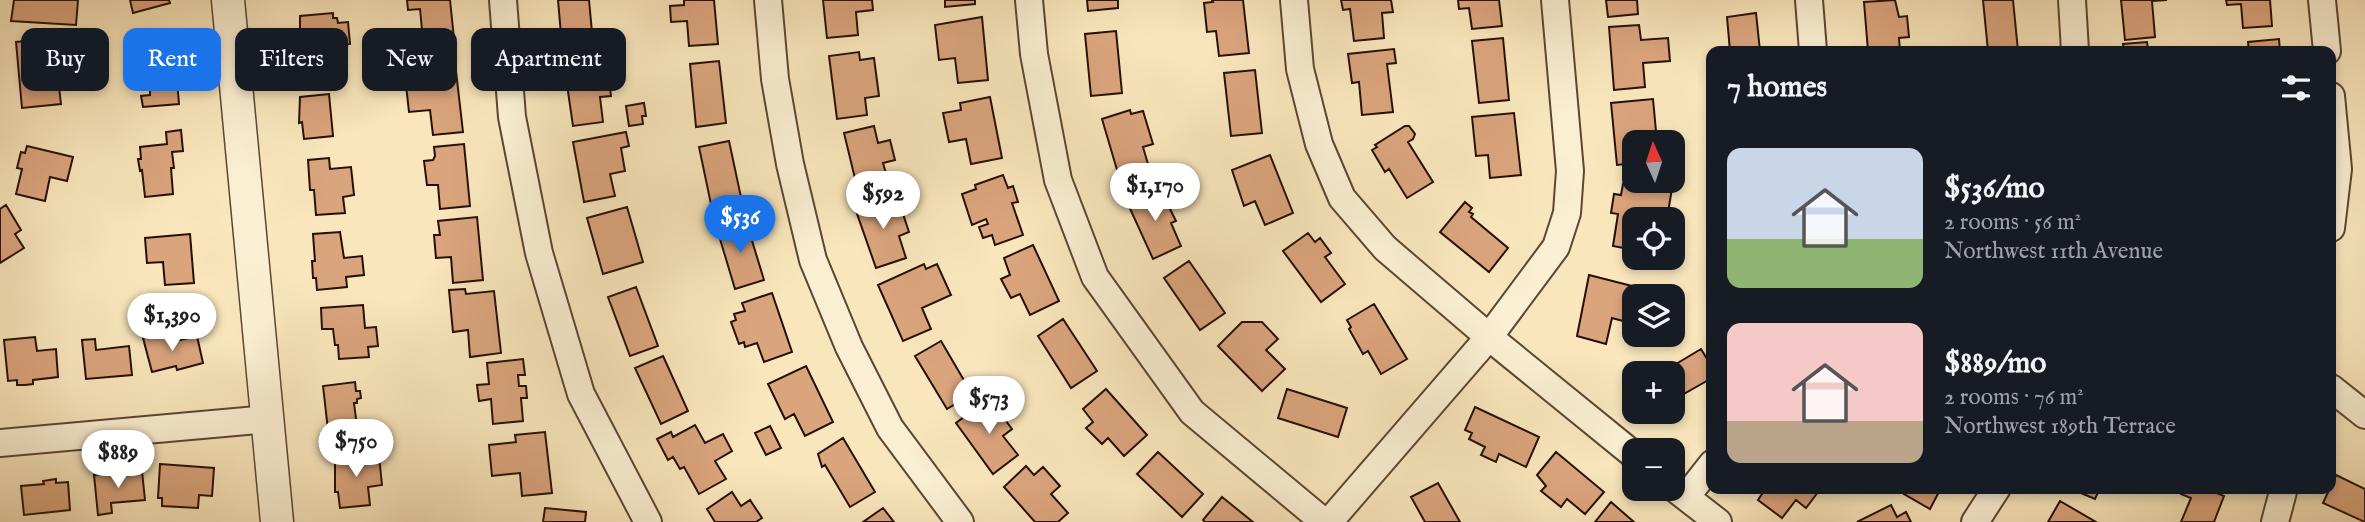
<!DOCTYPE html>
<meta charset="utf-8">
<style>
:root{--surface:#171b24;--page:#20242c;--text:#f1f3f6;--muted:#9ea1a6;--accent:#1a73e8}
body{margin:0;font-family:"IM FELL English",serif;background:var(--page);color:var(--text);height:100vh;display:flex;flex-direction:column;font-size:26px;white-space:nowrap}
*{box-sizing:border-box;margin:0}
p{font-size:23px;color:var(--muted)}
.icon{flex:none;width:38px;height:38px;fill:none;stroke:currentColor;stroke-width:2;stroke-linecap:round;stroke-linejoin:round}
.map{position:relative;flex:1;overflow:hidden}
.sheet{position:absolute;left:1706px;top:46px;width:630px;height:448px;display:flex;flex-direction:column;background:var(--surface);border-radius:14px;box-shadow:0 4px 10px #0003}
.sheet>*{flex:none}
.guide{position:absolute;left:21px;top:28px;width:665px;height:63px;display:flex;gap:14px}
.needle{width:46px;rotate:357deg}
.buttons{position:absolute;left:1622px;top:130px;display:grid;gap:14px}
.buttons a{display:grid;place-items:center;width:63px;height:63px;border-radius:14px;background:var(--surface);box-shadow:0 4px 10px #0003;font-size:35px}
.price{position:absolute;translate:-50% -60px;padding:0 16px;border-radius:24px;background:#fff;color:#222;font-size:23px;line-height:46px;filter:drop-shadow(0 2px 4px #0008)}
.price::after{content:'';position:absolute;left:50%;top:42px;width:21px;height:16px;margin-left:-10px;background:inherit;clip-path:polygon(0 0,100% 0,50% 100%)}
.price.on{background:var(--accent);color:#fff}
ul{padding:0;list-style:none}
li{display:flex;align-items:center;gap:21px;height:175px;padding:0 21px}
li span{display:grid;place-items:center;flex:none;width:196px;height:140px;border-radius:14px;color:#555}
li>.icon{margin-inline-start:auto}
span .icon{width:84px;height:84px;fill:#fffc;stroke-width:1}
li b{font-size:30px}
h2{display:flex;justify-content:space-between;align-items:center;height:84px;padding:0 21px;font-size:30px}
.chip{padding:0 24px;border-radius:14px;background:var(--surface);box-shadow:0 4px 10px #0003;font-size:24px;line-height:63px}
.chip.on{background:var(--accent);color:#fff}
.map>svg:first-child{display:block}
.building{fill:#daa47d;stroke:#261006;stroke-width:2}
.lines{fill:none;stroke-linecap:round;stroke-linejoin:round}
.minor-casing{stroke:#5b4634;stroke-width:30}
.tertiary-casing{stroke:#5b4634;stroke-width:35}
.minor{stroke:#fbefd3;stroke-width:26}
.tertiary{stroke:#fbefd3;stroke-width:32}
</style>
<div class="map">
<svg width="2365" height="522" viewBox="0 0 2365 522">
<rect width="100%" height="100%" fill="#f9e6bc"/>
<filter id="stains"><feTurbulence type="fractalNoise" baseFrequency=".00286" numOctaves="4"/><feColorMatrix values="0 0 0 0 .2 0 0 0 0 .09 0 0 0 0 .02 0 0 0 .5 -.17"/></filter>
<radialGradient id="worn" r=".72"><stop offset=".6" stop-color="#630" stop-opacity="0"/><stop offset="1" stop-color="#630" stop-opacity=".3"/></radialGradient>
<path class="building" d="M14,0h64l-2,25 -65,-4z
M130,0h39l1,3 -37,10z
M407,0h43l6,58 -31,3 -5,-52 -12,1z
M558,0h31l4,43 -31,3z
M684,0h30l4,44 -29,2 -2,-25 -16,1 -1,-16 14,-1z
M823,0h49l1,10 -17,2 2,23 -31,3z
M945,0h30v4l-30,3z
M1087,0h31v8l-30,3z
M1212,0h31l6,53 -30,3 -3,-25 -9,1 -3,-29 9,-1z
M1391,0l2,12 -11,1 2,25 -30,3 -4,-32 -7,1 -2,-10z
M1458,0h41l3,26 -30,3 -3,-21 -10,1z
M1606,0h31l1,14 -30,3z
M1895,0l4,17 8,-1 2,21 -10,1 1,13h-32l-4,-49z
M1983,0h30l5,51h-30z
M2121,0h46l-15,1 3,36 -30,3z
M2226,0h44l2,26 -29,2 -2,-24 -14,1z
M333,13v5h4l1,5 10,-1 2,22 -7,1v3l-10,1 2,16 -42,4 -2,-22 9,-1v-30z
M1756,13l4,38h-30l-3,-34z
M982,17l6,63 -30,3 -3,-25 -16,2 -4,-35z
M1639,25l2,15 27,-2 2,23 -27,2 2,24 -31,3 -5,-63z
M1116,31l6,62 -31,3 -6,-62z
M1503,38l6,62 -30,3 -7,-62z
M45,39l2,19 20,-2 2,22 -18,2v8l8,-1 2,17 -39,4 -6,-66z
M2279,39l1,12h-31l-1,-9z
M2147,42l1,8 3,1h-27l-1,-7z
M1394,49l2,14 -9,1 6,48 -31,3 -3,-33 -7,1 -4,-29z
M859,52l1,8 14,-2 5,38 -14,2 2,17 -30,4 -8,-63z
M175,57l4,47 -36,3 -2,-11 9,-1v-7l-9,1v-4l-11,1 -3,-25z
M594,59l2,16 12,-2 3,23 -11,1 3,25 -30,4 -9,-62z
M719,61l7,62 -30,4 -6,-63z
M1255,70l7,63 -31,3 -7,-63z
M456,71l7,61 -30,3 -3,-25 -21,2 -4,-36z
M329,94l4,42 -29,3 -2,-17 -3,1 1,-26z
M990,97l12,61 -31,6 -5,-25 -17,3 -6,-29 18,-3 -1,-7z
M1653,99l4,43h-23v21l-17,2 -6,-62z
M644,103l2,13h-4l1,8 -14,2 -3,-20z
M1130,110l1,4 12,-3 10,33 -10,3 7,24 -30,9 -18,-61z
M1514,113l7,62 -31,3 -2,-23 -12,1 -4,-39z
M874,126l4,17 12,-3 5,20 -12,3 7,24 -31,8 -15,-62z
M1405,126h4l6,8 -2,5 -5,3 25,40 -26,16 -18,-29 -4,3 -13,-22 5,-3 -2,-2z
M181,130l2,21 -11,1 2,16h-3l2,26 -28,3 -3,-27 -2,1 -2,-12h3l-1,-12 27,-3 -1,-12z
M626,132l3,14 -8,2 4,23 -15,3 5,22 -31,6 -11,-60z
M729,141l13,61 -30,7 -13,-62z
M464,144l6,62 -30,3 -2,-24h-11l-3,-24 9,-1 2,-4 -1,-9z
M27,146l46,11 -6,24 -17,-4 -5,24 -29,-7 6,-25 -5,-1 4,-16 4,1z
M1270,155l23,58 -28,12 -10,-24 -11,5 -12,-36z
M329,158l1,11 21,-2 3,28 -11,2 2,16 -29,2 -2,-25h-4l-2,-30z
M1003,175l5,13 5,-2 5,16 -6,1 11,32 -28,10 -3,-10 -9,3 -4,-11 9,-3 -2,-5 -14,6 -10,-31 14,-5 -1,-4z
M1644,180l29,2 -6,37h-33v31l-21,-4 5,-32 -7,-1 3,-19 7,1 2,-11 20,3z
M1156,189l5,11 4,-1 11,22 -5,2 10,23 -28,13 -26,-57z
M887,197l6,17 9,-3 7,21 -10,4 7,22 -30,10 -21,-60z
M1465,202l7,6 -3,4 4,2 -2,3 37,31 -19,24 -49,-40z
M6,205l15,25 -6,4 9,14 -24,15v-54z
M627,207l16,55 -40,12 -16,-56z
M477,217l6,63 -30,3 -2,-26 -15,1 -2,-23h6l-2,-14z
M746,221l18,59 -29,9 -18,-60z
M340,232l4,26 18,-2 2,19 -18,2 1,10 -30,3 -1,-12h-3l-1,-17h3l-2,-27z
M1308,233l7,9 5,-4 11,15 -6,4 20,27 -24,18 -38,-51z
M190,234l4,49 -29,2 -2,-23 -16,1 -2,-25z
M1033,245l26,56 -29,14 -10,-21 -9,4 -10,-19 9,-4 -6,-17z
M1189,261l36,52 -25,17 -36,-52z
M924,264l2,5 11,-5 14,31 -29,13 9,21 -28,12 -25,-56z
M1589,275l43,11 -9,35 -11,-3 -6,26 -29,-8z
M636,287l22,59 -28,10 -22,-59z
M465,289l1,5 28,-3 7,62 -31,4 -2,-27 -15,2 -4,-42z
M772,293l20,59 -28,10 -7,-19 -12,4 -1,-5 -5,2 -8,-22 5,-2 -2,-6 11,-3 -3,-8z
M1374,304l33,55 -26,15 -13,-23 -5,3 -14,-25 2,-2 -4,-7z
M363,305l2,23 11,-1 2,19 -10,1 1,10 -30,2 -1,-14h-3l-2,-16h-11l-1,-21z
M1063,319l34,52 -26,17 -33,-52z
M1242,322h20l16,17 -12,11 19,19 -23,22 -44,-45z
M159,334l1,4 10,-3 1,7 26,-6 6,27 -26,7 -1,-4 -24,6 -9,-34z
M35,337l2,14 19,-2 2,28 -25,3v4l-8,1h-8v-5l-9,1 -4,-41z
M95,339l1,11 33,-4 3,29 -46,4 -4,-39z
M941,341l31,53 -25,15 -32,-53z
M1701,349l11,18v11l-39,22v-27h-12z
M663,356l25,55 -27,13 -26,-56z
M523,359l2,16h-7l1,11h7l1,12h-6l2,23 -30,3 -2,-25 -12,2 -2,-16 12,-1 -2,-21z
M806,366l27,56 -28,14 -11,-22 -9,5 -17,-35z
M355,382l1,9h4l1,7 -4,1v4h-3l3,24 -29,3 -5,-44z
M1106,389l41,46 -23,21 -16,-18 -6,6 -16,-16 7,-6 -10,-13z
M1287,389l60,19 -9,29 -60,-19z
M981,404l4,6 8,-6 19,25 -9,7 15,19 -25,19 -37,-51z
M1475,407l64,30 -13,30 -27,-13 -3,8 -15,-7 4,-8 -16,-8 3,-6 -7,-3z
M695,425l10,18 18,-9 9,17 -17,10 11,18 -27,15 -15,-27 -4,2 -7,-12 -5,3 -11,-21 14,-7 2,5z
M770,426l11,22 -15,7 -11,-22z
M545,432l7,61 -30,3 -2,-23 -28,3 -3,-31 27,-3 -1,-7z
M843,438l32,54 -25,15 -25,-42 -3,2 -4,-13z
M1158,452l45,42 -21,23 -45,-43z
M1556,452l48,40 -19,22 -18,-15 -6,8 -20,-16 5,-5 -9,-11z
M367,453l1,4 11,-1 3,29 -14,2 2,18 -30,3 -2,-16h-3v-35z
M160,464l54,4 -2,28 -13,-1 -1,13 -36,-2v-8h-4z
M1026,466l8,9 9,-8 17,19 -9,8 17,19 -10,9h-23l-31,-35z
M142,471l3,29 -34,3 1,10 -14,2 -4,-40z
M2336,475l29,14v33l-42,-19z
M56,479v4l12,-1 2,28 -46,5 -3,-29 23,-2 -1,-3z
M1438,483l22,39h-35l-14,-25z
M1766,488h55l-15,20 -10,-8 -14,18 -24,-18z
M1907,488h34l-11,21 -26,-15z
M2069,488h31l-5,11z
M2184,488h21l19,8 -10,26h-33l10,-24 -10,-4z
M732,492l9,14 9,-6 12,18 -6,4h-41l-8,-13z
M1222,497l31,25h-48l-2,-2z
M2060,501l36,21h-48z
M1611,502l23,20h-39z
M1891,505l6,12 9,-5 5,10h-54z
M545,508l41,4 -1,10h-42z
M883,508l11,14h-31z"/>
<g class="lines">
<defs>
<path id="minor" d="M503,0l9,117 27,136 42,141 67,128
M768,0l7,79 15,85 23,96 36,87 41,81 70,94
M1029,0l5,54 24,126 37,97 97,135 132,110
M1294,0l6,69 19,75 23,54 43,50 104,89 145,118
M1809,0l4,51
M2072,0l3,51
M2322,0l5,51
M2331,96l7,73 -7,59
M2331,388l34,27
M0,443l268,-24
M1673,487l45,35
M1686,497l26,-33
M1329,522l160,-185 67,-90 11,-34 3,-42 -15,-171
M1975,522l22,-34
M2275,522l9,-34"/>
<path id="tertiary" d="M228,0l49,522"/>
</defs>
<use href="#minor" class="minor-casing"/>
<use href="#tertiary" class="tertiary-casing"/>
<use href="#minor" class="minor"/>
<use href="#tertiary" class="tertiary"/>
</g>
<rect width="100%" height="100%" filter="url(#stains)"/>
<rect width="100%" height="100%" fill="url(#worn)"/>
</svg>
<div class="buttons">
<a><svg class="needle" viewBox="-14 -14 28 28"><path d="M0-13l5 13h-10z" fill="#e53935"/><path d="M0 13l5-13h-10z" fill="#9ea1a6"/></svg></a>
<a><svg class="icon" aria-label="locate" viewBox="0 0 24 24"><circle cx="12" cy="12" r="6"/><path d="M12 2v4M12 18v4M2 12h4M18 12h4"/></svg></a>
<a><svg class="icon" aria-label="layers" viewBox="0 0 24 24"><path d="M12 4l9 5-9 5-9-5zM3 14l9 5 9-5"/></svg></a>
<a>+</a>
<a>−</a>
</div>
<b class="price" style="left:1155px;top:223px">$1,170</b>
<b class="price" style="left:883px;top:231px">$592</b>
<b class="price on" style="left:740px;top:255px">$536</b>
<b class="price" style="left:172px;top:353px">$1,390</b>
<b class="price" style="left:989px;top:436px">$573</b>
<b class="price" style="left:356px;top:479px">$750</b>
<b class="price" style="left:118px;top:490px">$889</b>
<div class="guide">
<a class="chip">Buy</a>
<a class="chip on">Rent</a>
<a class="chip">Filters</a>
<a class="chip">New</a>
<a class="chip">Apartment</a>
</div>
<section class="sheet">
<h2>7 homes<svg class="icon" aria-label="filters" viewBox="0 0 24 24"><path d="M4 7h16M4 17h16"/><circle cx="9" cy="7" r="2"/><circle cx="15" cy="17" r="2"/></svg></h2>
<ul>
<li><span style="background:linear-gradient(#c9d6e8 65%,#8fb573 0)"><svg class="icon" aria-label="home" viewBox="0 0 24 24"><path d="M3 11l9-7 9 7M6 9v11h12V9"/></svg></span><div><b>$536/mo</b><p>2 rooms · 56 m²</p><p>Northwest 11th Avenue</p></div></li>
<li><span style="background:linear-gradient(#f6c9c9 70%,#b9a48a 0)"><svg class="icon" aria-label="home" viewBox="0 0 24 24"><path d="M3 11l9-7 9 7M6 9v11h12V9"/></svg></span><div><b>$889/mo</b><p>2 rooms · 76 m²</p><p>Northwest 189th Terrace</p></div></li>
</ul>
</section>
</div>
